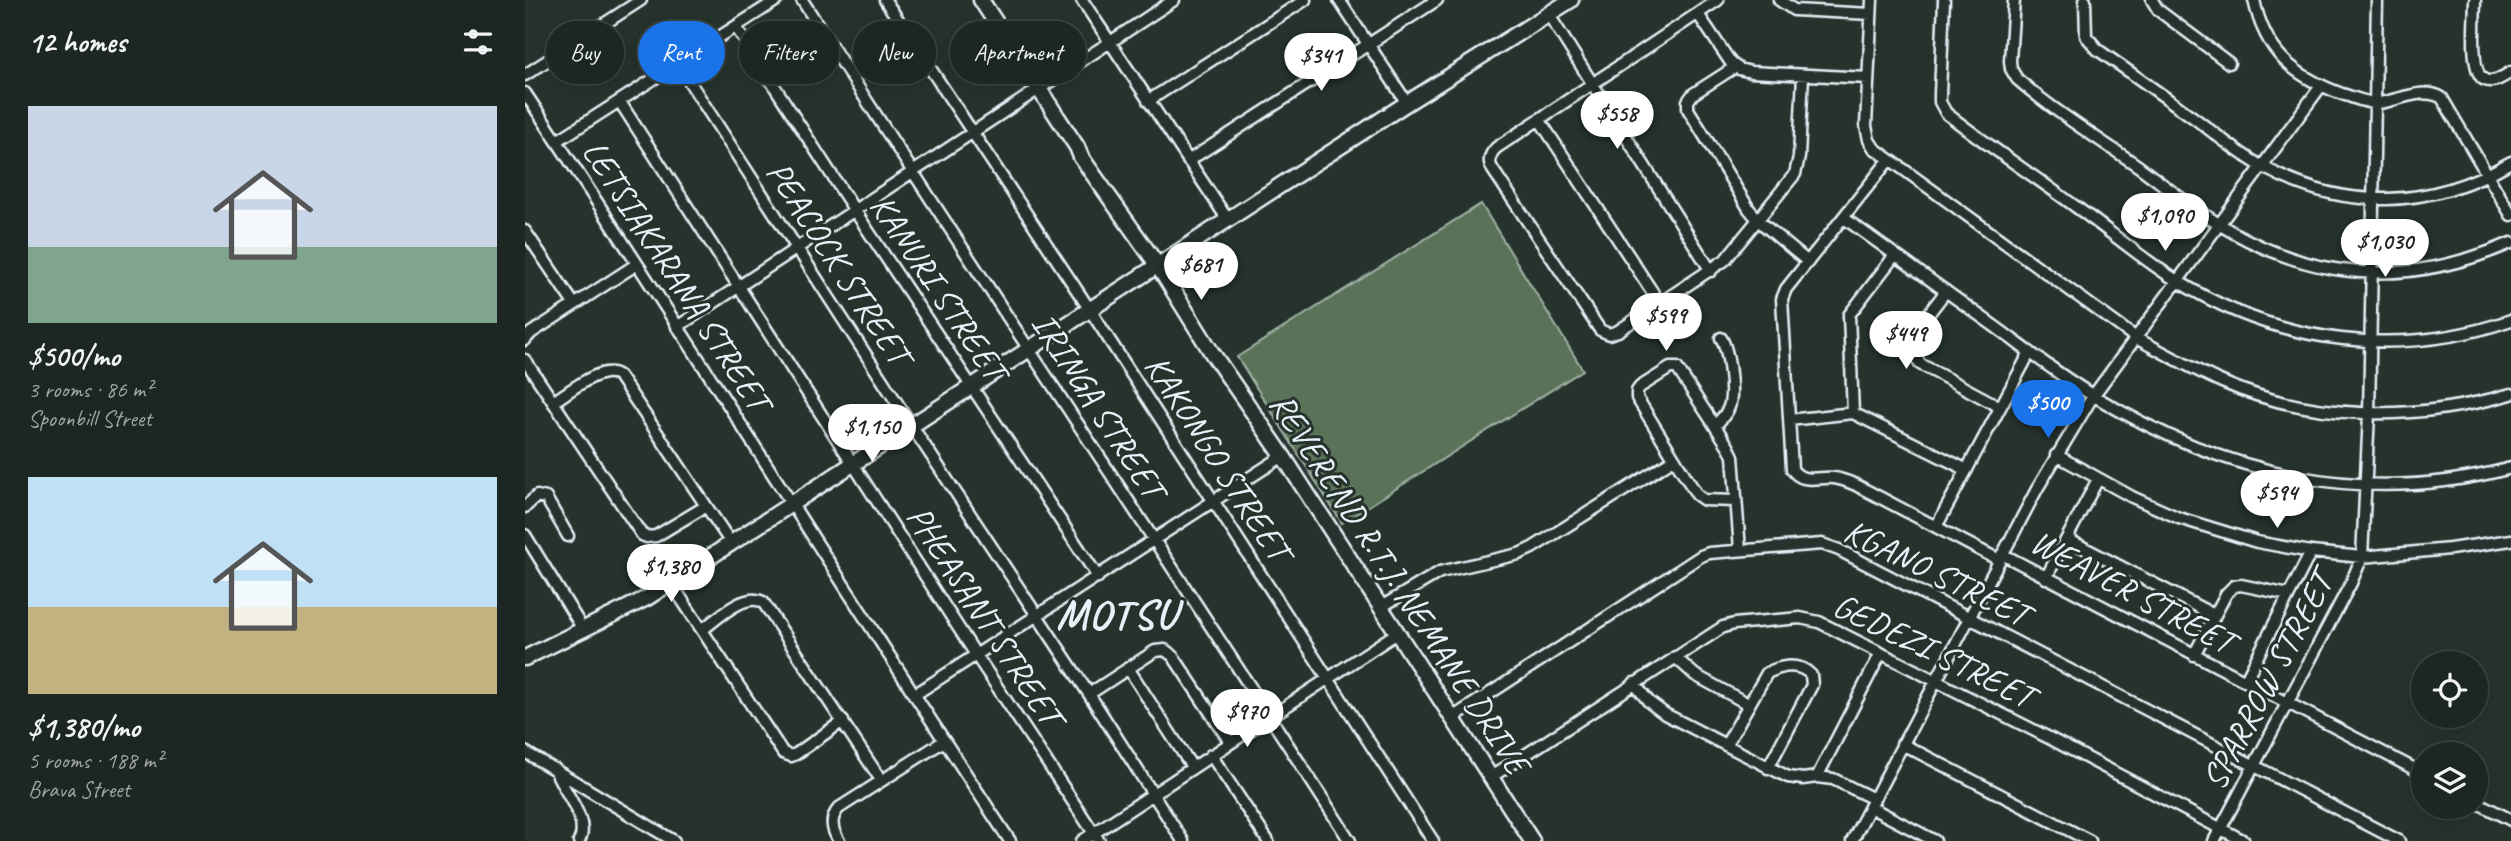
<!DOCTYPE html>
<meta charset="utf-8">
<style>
:root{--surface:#1c2622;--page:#29322f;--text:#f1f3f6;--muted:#a0a5a5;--line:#3a4340;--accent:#1a73e8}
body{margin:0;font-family:Caveat,sans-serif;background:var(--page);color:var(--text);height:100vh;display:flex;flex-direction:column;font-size:26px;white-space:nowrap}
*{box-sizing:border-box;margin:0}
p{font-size:23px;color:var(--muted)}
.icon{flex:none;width:38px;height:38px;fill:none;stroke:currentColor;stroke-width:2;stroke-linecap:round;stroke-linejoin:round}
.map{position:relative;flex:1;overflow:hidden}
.details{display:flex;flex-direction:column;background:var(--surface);width:525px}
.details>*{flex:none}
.banner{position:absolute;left:21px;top:21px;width:665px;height:63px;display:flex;gap:14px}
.tools{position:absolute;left:1886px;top:651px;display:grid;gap:14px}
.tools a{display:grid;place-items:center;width:77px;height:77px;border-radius:50%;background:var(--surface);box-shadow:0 4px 18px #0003,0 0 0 2px var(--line);font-size:35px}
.price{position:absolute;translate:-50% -60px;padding:0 16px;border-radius:24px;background:#fff;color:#222;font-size:23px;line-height:46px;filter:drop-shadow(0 2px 4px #0008)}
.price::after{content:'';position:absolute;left:50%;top:42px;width:21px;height:16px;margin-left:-10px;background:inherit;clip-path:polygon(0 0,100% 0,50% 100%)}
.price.on{background:var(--accent);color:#fff}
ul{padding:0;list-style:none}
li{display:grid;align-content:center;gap:14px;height:371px;padding:0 28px}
li span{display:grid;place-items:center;height:217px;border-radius:0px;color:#555}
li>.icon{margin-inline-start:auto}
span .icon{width:126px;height:126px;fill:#fffc;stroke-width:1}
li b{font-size:30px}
h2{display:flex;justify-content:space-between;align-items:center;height:84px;padding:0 28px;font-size:30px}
.chip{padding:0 24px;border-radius:32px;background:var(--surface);box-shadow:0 4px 18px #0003,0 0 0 2px var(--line);font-size:24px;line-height:63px}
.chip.on{background:var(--accent);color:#fff}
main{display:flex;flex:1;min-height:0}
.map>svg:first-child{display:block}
.green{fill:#5a7358;stroke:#a1b2a8;stroke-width:2}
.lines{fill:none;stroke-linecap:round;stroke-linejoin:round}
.street-casing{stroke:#e8f1f8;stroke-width:15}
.secondary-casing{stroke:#e8f1f8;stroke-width:19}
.street{stroke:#26332d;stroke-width:10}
.secondary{stroke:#26332d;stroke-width:14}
.labels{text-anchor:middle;stroke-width:6;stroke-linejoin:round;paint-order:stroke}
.street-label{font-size:35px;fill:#e8f1f8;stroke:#26332d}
.district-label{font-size:42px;font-weight:bold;letter-spacing:2px;fill:#e8f1f8;stroke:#26332d}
</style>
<main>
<section class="details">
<h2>12 homes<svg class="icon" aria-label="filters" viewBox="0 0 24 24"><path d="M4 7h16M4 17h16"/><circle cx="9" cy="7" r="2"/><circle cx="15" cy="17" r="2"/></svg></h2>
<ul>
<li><span style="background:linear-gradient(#c9d6e8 65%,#7fa58c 0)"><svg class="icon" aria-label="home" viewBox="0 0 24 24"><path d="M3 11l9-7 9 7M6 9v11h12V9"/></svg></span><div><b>$500/mo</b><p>3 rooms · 86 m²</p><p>Spoonbill Street</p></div></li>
<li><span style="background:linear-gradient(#bfe0f5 60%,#c2b280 0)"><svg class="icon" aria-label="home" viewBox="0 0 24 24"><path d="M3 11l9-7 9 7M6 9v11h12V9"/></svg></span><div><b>$1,380/mo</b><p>5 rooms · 188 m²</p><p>Brava Street</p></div></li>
</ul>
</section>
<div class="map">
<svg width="1986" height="841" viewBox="0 0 1986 841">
<rect width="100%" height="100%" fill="#26332d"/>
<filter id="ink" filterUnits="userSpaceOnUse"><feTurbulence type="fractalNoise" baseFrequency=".0143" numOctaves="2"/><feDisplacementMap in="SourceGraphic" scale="14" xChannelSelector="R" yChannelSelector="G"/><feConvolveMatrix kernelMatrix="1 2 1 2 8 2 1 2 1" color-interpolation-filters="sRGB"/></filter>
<g filter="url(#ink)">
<path class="green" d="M956,204l102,166 -241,153 -105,-166z"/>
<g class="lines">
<defs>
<path id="street" d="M277,0c180,282 367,559 548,841
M360,0l205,310 343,531
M557,0l146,220
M814,0l68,103
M1193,0l-222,148c-7,7 -8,14 -3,22l107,160 9,4 9,-3 107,-71 70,-86 4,-17 4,-82
M1254,0l15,10 77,4
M1347,0l-6,126 3,14 5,8 262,190c28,15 56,31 86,44 91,40 195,39 289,12
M1419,0l-4,94v8l6,11c42,33 87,62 130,94 34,24 67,53 103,75 101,62 221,77 332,38
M1489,0l-4,61 1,8 6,10c37,32 80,59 121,87 31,23 62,48 96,67 92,51 182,51 277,10
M1560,0l1,36 12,14c32,22 64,45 96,68 22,16 45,36 69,49 82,45 167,42 248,-5
M1627,0l6,10 71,53
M1729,0c11,52 39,76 88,94 11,3 25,10 37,9 18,-2 46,-17 63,-5l69,117
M1950,0c0,16 -6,74 10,80 9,4 19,-4 26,-8
M1173,14l33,49 8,6 12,3 117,6
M1024,15l162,256
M211,27l119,184 243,366
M153,64l241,373 170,257 94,147
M1210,67l-42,27 -5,7v8l61,100 10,12 49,41
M0,75l116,-75
M0,93c165,247 321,500 485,748
M623,101l157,-101
M95,102l356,553 123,186
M1014,119l120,183
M32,141l220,-141
M1364,160l-103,129 -4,10 10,170c10,16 27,7 42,9 8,1 15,4 22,7l143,75
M663,161l249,-161
M1319,218c48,35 97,70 146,105 35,25 68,52 104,73 130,78 268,112 417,72
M0,231l49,73
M1421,291c-15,21 -44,48 -26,73l80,43
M152,327l497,-327
M0,340l6,-7 106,-69
M0,360l117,175 5,2 9,-1 50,-30
M28,402c16,-10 50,-39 66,-26l112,167
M1328,413l-4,-98 46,-60
M1264,420l64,-7 114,57
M1190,426c5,-6 11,-11 14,-19 5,-14 0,-56 -8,-69
M1531,455l76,42 47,21 78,24 54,10 51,5 88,-8 61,-9
M1211,501l-32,-1 -7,-5 -60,-97v-7l3,-4 30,-19h7l51,78 5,10 7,94
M0,507l12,-11 9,2 22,38
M1411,527l94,-175
M0,535l59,96
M1542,539l147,76
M1477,554l422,220
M1521,578l52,-99
M146,583l112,170 8,3 5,-2 47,-33
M856,607l59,-35 79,-18 13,-6 142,-89
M177,630c15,-11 42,-38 61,-28l118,178
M1669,655l32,-61 8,-8 7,-1 48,10
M1150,657l20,18 53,29
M603,668l64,99
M1720,681l66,-129
M1109,683l15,19 16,12 123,63 15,2 14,-2 64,-124
M564,694l66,-43 10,-1 8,6 57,86
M389,695l369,-239
M927,718l249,-162 8,-3 113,-9 17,6 560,291
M1377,744l188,97
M1201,745l41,-72c14,-7 32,-11 44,2l1,10 -44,83
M0,752l149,89
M686,755l57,86
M30,769c7,21 36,52 24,72
M966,777l232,-150 11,-3 66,-6 19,4 232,117 193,102
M1292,777l16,2 41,20
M1951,802l35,18
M1345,807l65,34
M314,841c-7,-11 -10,-22 0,-33l105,-67
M557,841l315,-208
M1327,841l185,-352 56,-93 228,-310
M1689,841l137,-258 11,-26 7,-143 8,-414"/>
<path id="secondary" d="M456,0l96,147 4,10 77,109 54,87 71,103 249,385
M0,658l122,-60 760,-495 164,-103"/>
</defs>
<use href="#street" class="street-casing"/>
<use href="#secondary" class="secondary-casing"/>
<use href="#street" class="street"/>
<use href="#secondary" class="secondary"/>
</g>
</g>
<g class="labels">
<g class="street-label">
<text transform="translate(314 262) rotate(57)" y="12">PEACOCK STREET</text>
<text transform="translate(152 275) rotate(57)" y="12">LETSIAKARANA STREET</text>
<text transform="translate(414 287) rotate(56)" y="12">KANURI STREET</text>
<text transform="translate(574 405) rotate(57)" y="12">IRINGA STREET</text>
<text transform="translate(693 457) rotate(57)" y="12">KAKONGO STREET</text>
<text transform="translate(1412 572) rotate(26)" y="12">KGANO STREET</text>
<text transform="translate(875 583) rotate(57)" y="12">REVEREND R.T.J. NEMANE DRIVE</text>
<text transform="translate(1608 591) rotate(28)" y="12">WEAVER STREET</text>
<text transform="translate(460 615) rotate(57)" y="12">PHEASANT STREET</text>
<text transform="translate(1409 650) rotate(26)" y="12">GEDEZI STREET</text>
<text transform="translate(1742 681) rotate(-62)" y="12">SPARROW STREET</text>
</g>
<g class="district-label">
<text x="592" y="628">MOTSU</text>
</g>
</g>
</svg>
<div class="tools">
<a><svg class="icon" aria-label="locate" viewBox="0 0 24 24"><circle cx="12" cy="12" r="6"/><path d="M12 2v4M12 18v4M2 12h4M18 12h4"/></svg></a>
<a><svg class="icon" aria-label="layers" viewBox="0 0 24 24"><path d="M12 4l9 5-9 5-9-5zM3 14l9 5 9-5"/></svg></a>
</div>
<b class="price" style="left:796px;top:93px">$341</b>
<b class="price" style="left:1092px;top:151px">$558</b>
<b class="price" style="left:1640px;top:253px">$1,090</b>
<b class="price" style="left:1860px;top:279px">$1,030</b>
<b class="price" style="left:676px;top:302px">$681</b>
<b class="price" style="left:1141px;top:353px">$599</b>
<b class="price" style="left:1381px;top:371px">$449</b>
<b class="price on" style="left:1523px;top:440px">$500</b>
<b class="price" style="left:347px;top:464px">$1,150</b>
<b class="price" style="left:1752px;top:530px">$594</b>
<b class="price" style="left:146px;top:604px">$1,380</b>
<b class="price" style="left:722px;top:749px">$970</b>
<div class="banner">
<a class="chip">Buy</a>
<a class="chip on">Rent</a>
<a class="chip">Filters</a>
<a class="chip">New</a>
<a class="chip">Apartment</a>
</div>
</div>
</main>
